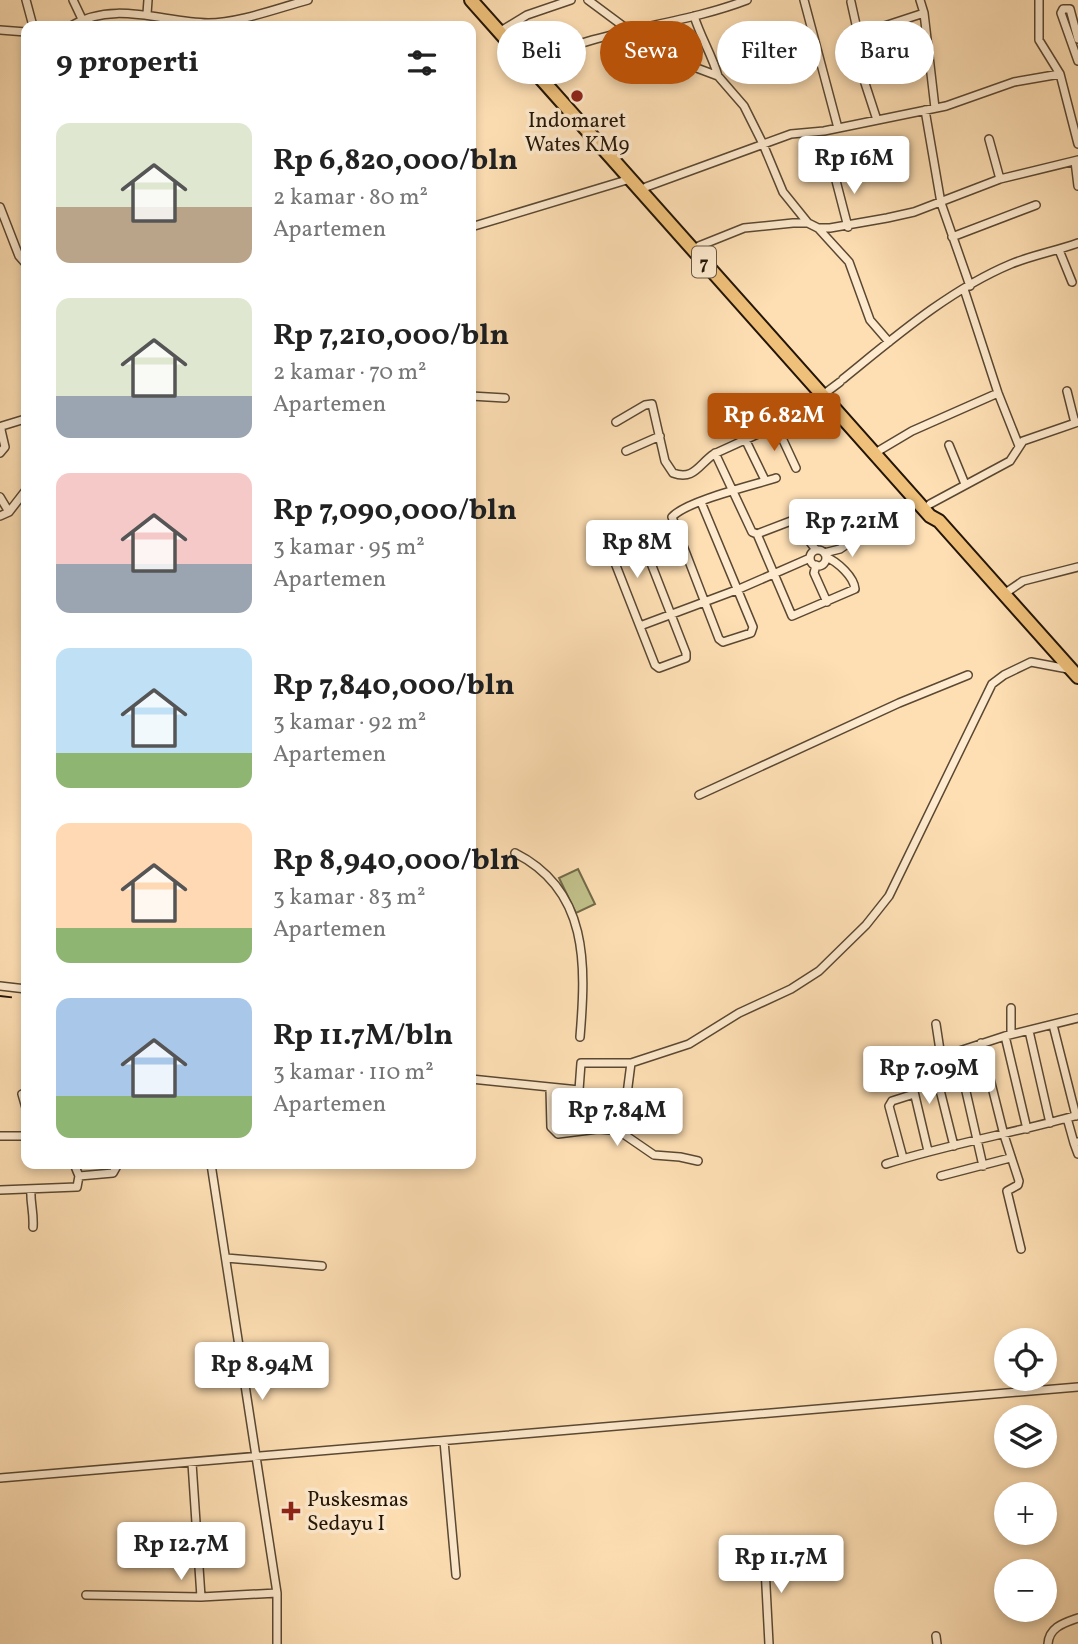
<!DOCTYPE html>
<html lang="id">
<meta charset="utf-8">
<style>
:root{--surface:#fff;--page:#f2f2f2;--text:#222;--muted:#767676;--accent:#b45309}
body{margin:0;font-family:Vollkorn,serif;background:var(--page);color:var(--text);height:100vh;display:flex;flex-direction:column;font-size:26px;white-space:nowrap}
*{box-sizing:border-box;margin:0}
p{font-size:23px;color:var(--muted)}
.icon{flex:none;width:38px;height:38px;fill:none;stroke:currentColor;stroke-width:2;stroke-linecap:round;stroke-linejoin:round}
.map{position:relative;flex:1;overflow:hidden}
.sheet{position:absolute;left:21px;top:21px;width:455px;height:1148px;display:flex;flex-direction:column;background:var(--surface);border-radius:14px;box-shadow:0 4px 10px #0003}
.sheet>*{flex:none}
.guide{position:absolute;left:497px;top:21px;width:476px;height:63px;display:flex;gap:14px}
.fabs{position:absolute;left:994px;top:1328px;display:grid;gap:14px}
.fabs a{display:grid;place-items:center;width:63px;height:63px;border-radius:50%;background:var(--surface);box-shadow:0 4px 10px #0003;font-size:35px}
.price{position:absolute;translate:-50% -60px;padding:0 16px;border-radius:7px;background:#fff;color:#222;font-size:23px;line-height:46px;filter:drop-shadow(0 2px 4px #0008)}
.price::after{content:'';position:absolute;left:50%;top:42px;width:21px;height:16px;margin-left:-10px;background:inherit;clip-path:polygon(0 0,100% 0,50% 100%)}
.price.on{background:var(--accent);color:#fff}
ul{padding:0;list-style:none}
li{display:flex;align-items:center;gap:21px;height:175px;padding:0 35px}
li span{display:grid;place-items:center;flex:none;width:196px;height:140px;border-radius:14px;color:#555}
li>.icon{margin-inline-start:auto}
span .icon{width:84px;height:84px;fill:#fffc;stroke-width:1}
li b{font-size:30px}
h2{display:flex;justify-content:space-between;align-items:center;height:84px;padding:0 35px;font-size:30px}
.tag{padding:0 24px;border-radius:32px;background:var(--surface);box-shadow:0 4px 10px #0003;font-size:24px;line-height:63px}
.tag.on{background:var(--accent);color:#fff}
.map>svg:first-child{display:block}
.green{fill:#c2c18b;stroke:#726b49;stroke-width:2}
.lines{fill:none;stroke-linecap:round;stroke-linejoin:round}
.street-casing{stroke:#5a4832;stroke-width:10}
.highway-casing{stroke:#231507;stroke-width:16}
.street{stroke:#feeace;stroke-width:7}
.highway{stroke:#efc07a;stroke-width:12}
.rail{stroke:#231507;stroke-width:2;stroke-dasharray:12 12;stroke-linecap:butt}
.poi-dot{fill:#8f2418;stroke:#feeace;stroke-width:2.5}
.labels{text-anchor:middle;stroke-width:7;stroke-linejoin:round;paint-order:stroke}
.shield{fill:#feeace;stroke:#655543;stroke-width:2}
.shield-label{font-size:19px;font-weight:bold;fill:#231507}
.poi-label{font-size:21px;fill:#231507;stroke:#feeace}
</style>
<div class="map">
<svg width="1078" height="1644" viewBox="0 0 1078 1644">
<rect width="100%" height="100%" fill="#fedfb4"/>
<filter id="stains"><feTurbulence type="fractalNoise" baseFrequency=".00286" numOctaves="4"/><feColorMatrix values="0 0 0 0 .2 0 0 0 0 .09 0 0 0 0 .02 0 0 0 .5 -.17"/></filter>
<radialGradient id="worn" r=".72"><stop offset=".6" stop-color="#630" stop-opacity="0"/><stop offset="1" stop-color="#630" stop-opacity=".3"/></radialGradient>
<path class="green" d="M578,869l17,35 -19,9 -17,-35z"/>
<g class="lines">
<defs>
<path id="street" d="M26,0l7,26
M73,0l9,19
M588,0l74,55 56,21 26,30 19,38 20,48 25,31
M804,0l34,128
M920,0l4,13 11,95
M1039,0v40l21,34 18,70
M851,2l6,27 6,4 61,-20
M147,14l1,-14
M694,16c7,22 18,39 24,60
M71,26c42,-26 91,-4 137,-3 31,0 70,-15 100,-23
M0,30l26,2
M499,32l28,-17 44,-15
M1078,39l-8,-30h-7l-2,4 17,48
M535,61c67,-32 144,-35 212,-61
M862,74l15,46
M925,110l16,93 29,83
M989,139l11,40
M1075,161l3,25
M834,173l14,54
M646,187l145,-53 33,-3 122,-25 68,-24 46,-8
M0,207l19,49 7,8
M471,227l159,-48
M818,228l31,34 21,58 19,22
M952,237l84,-32
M699,246l45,-18 49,-5h15l10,5h12l57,-10 27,-6 86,-33 78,-19
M1059,250l13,32
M964,289l34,104 21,53
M843,379c52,-42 106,-89 168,-115 22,-9 45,-13 67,-21
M828,391l12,-9
M1067,391l8,32
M471,396l34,2
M616,422l29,-17 7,-1 13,57 8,12c21,8 26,-9 41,-19l114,-52
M776,425l20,43
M745,439l19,39
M949,445l16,39
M880,450l32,-19 86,-38
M626,451l34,-15
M0,453l5,-6 -4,-17 1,-4 23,-7
M715,453l37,79 5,2 34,-13h3l22,29
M0,497l9,15
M701,502l52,125 -2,6 -28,9 -4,-3 -47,-122c14,-16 82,-32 104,-39
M930,504l80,-43 13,-20 55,-19
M0,516l9,-4 17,-22
M631,526l7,4 48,123v5l-27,10 -4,-3 -49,-125 1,-5z
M757,534l35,82 63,-27c-1,-12 -17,-27 -29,-32
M810 558a8 8 0 1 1 16 0a8 8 0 1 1-16 0Z
M824,553l16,-4 74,-51
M816,565l-2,8 13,29
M1004,594l19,-13 55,-14
M640,626l99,-37 71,-31
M699,795l200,-92 69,-28
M515,853c74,37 71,112 65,184
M0,986l26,3
M1011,1008v26
M936,1024l5,33
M1053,1025l23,91
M1029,1031l21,92
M1005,1036l22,93
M981,1043l23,92 15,46 -1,4 -11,6 14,58
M957,1052l26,114
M932,1058l22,88
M471,1079l108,11 2,-27h50
M550,1088l1,39 7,7 40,-5 12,1 12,3 32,22 26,2 18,4
M1067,1118l7,25
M622,1133l9,-70 58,-19 50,-31 52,-24 28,-18 47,-46 23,-29 103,-212 12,-9 27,-13 37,7
M0,1136h26v-28l-4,-14
M1077,1142l-3,1 4,11
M928,1151l-20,-85 1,-3 32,-6 64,-21 73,-18
M903,1158l-14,-52 3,-5 22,-7
M74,1164l5,12 34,-3 5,-9
M211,1164l66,429v51
M886,1164c63,-20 128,-31 192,-49
M941,1176l69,-18
M0,1190l77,-3 2,-11
M31,1190c-1,12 3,22 2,37
M226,1258l96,8
M444,1441l12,134
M192,1463l9,134
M0,1478l1078,-91
M764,1548l5,96
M86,1595l115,2 76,-4
M936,1636l1,8
M1048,1644c1,-17 16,-21 30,-26"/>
<path id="highway" d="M471,0l459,516 9,5 139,156"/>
</defs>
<use href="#street" class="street-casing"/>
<use href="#highway" class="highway-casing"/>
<use href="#street" class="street"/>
<use href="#highway" class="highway"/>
<path class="rail" d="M0,996l26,3"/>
</g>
<g class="poi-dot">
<circle cx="577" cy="96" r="7"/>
<path d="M287.5 1500.5h7v7h7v7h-7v7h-7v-7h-7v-7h7z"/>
</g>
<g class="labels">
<rect class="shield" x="692" y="246.5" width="24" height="31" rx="5"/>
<g class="shield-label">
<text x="704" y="269">7</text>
</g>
<g class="poi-label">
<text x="577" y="127">Indomaret<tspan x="577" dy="24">Wates KM9</tspan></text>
<text x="307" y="1506" text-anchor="start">Puskesmas<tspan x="307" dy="24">Sedayu I</tspan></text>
</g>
</g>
<rect width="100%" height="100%" filter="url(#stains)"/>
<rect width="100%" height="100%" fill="url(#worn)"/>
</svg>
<div class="fabs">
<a><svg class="icon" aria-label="locate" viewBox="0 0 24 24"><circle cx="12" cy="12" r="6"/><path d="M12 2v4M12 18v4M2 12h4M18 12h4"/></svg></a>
<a><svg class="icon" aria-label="layers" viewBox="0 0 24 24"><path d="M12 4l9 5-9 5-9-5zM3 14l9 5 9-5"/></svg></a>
<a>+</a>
<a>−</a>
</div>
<b class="price" style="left:854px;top:196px">Rp 16M</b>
<b class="price on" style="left:774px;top:453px">Rp 6.82M</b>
<b class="price" style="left:852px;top:559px">Rp 7.21M</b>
<b class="price" style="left:637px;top:580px">Rp 8M</b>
<b class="price" style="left:929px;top:1106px">Rp 7.09M</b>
<b class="price" style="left:617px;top:1148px">Rp 7.84M</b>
<b class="price" style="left:262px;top:1402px">Rp 8.94M</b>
<b class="price" style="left:181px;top:1582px">Rp 12.7M</b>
<b class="price" style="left:781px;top:1595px">Rp 11.7M</b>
<div class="guide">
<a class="tag">Beli</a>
<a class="tag on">Sewa</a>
<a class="tag">Filter</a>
<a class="tag">Baru</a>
</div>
<section class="sheet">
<h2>9 properti<svg class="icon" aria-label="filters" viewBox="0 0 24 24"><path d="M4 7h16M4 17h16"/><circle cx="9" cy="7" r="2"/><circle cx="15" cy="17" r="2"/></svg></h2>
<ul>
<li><span style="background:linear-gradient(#dfe7d0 60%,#b9a48a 0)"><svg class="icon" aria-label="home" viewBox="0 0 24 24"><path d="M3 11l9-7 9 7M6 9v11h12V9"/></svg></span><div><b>Rp 6,820,000/bln</b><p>2 kamar · 80 m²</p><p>Apartemen</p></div></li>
<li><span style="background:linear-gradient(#dfe7d0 70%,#9aa5b1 0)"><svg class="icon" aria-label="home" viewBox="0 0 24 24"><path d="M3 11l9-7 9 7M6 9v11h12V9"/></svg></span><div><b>Rp 7,210,000/bln</b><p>2 kamar · 70 m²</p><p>Apartemen</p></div></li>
<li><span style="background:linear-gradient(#f6c9c9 65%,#9aa5b1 0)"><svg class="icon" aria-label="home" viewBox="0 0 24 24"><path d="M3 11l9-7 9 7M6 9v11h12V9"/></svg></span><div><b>Rp 7,090,000/bln</b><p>3 kamar · 95 m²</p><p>Apartemen</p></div></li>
<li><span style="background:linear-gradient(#bfe0f5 75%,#8fb573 0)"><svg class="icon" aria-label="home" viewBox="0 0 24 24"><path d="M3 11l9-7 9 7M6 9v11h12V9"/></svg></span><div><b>Rp 7,840,000/bln</b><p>3 kamar · 92 m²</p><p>Apartemen</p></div></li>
<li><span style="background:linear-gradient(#ffd9b3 75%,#8fb573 0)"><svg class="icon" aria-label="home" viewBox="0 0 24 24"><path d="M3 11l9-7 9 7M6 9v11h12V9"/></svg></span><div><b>Rp 8,940,000/bln</b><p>3 kamar · 83 m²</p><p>Apartemen</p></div></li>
<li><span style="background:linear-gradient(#a9c7e8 70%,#8fb573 0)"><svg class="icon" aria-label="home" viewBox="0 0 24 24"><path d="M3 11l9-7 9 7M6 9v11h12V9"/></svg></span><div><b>Rp 11.7M/bln</b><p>3 kamar · 110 m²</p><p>Apartemen</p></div></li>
</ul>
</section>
</div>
